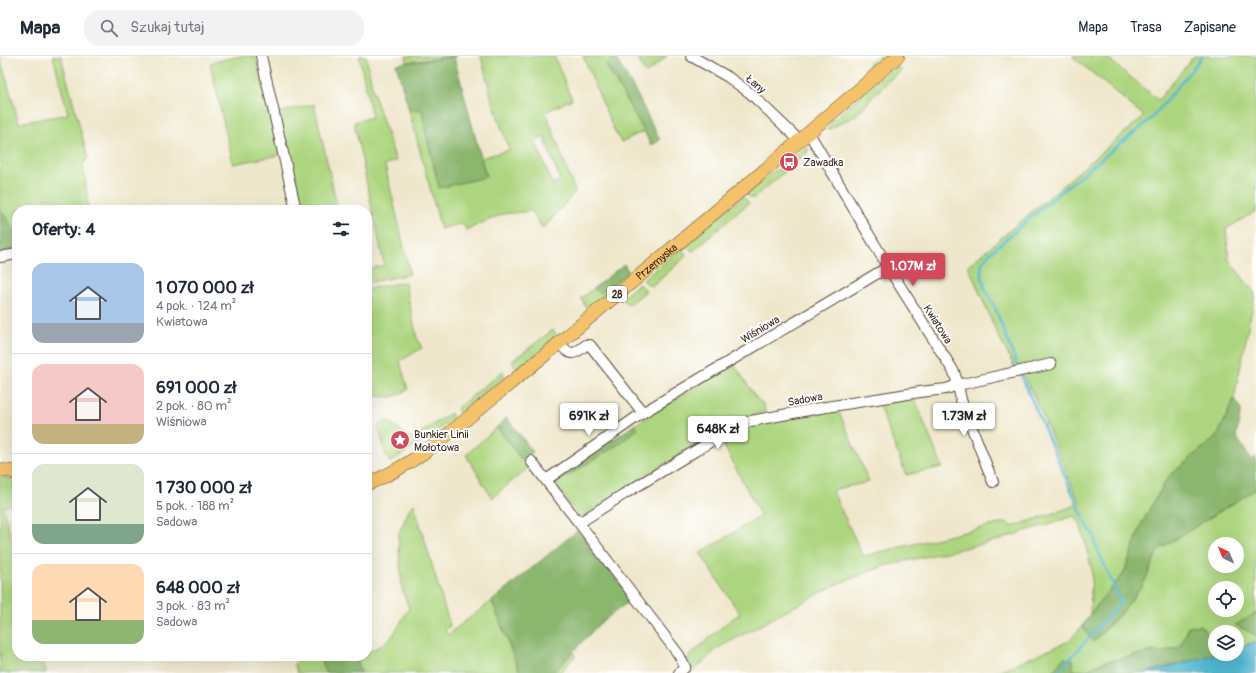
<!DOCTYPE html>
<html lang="pl">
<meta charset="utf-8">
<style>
:root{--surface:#fff;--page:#f2f2f3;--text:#1f2937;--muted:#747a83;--line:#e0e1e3;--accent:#d1495b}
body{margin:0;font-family:Pangolin,sans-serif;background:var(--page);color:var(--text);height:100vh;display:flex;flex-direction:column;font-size:15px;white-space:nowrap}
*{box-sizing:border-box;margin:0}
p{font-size:13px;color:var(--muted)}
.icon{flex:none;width:22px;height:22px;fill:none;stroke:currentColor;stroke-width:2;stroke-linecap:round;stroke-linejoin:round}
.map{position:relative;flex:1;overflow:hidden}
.side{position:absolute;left:12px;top:149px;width:360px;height:456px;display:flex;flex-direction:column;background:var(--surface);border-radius:16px;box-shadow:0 4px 16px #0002}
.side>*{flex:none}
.needle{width:26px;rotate:316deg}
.fabs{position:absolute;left:1208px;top:481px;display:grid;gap:8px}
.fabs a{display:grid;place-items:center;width:36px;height:36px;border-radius:50%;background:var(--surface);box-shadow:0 4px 16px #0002;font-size:20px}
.price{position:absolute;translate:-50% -34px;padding:0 9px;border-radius:4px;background:#fff;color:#222;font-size:13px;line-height:26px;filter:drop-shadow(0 1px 2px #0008)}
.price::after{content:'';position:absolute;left:50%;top:24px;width:12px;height:9px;margin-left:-6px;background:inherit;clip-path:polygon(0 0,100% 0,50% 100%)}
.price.active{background:var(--accent);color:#fff}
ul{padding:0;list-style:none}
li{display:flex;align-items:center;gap:12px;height:100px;padding:0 20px}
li+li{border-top:1px solid var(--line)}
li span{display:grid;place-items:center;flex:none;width:112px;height:80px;border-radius:12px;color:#555}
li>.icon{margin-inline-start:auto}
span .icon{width:48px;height:48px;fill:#fffc;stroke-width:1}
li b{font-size:17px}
h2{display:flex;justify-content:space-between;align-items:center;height:48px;padding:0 20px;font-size:17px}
header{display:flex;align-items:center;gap:24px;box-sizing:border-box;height:56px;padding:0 20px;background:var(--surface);border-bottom:1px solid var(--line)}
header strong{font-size:19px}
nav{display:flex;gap:22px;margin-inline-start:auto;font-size:14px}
.search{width:280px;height:36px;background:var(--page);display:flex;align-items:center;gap:10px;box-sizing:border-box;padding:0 14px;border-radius:16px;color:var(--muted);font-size:15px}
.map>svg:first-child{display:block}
.green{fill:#add57f;stroke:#74804e;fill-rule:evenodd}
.forest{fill:#8ab66e;stroke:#627046}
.water{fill:#51b7d0;stroke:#467077}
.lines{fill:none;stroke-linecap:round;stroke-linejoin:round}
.stream{stroke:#51b7d0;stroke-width:2.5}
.minor-casing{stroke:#564638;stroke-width:12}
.major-casing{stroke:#564638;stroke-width:14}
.minor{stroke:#fff;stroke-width:10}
.major{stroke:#f4c26a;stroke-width:13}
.labels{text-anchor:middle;stroke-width:4;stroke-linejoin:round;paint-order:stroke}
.shield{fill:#fff;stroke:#766a62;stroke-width:1}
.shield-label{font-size:10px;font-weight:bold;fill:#3b2a1e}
.street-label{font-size:11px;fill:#3b2a1e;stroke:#fff}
.poi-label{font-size:11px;fill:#3b2a1e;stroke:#fff;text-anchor:start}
</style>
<header>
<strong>Mapa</strong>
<div class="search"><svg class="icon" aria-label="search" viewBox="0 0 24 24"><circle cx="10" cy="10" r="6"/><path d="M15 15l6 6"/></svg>Szukaj tutaj</div>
<nav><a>Mapa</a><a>Trasa</a><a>Zapisane</a></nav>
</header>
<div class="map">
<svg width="1256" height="617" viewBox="0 0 1256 617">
<rect width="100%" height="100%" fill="#fff"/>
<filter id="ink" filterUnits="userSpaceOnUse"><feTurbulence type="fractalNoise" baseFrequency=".025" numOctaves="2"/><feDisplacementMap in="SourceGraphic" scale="8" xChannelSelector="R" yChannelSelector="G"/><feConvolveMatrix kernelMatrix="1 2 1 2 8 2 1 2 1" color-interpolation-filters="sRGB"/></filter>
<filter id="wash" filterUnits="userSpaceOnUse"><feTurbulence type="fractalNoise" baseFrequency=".012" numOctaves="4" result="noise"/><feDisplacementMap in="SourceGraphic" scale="16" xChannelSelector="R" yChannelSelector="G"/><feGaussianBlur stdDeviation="0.9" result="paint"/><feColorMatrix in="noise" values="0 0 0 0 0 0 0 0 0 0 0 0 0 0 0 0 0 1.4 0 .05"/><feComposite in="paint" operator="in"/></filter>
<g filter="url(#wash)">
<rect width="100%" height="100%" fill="#efe7cb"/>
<path class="green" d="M53,0h8l27,102 -5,6 6,46h-72v29l-2,-8 -15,-22v-152l19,66 49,-9z
M239,0h16l25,99 -47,9 -23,-101z
M359,0h7l7,35 23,70 -11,4 25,109 -43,9v-14l17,-4 -30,-143 18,-5z
M406,0h51l-50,6z
M481,0h73l18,43 -26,13 29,80 -32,37 -11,-18 -29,3 -37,16 -3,-7 -22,6 -32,-119 13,-1 4,25 60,42 -5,-18 28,-8 -18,-54zM544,81l16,43 -7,5 -18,-44z
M583,0h31l-8,9 38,66 -23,11 -8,-14z
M637,0h30l-20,17 -3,-2z
M877,0h13l-15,13 -7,-1v-5z
M1072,0h33l53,44 36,-44h62v155l-30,18 3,31 26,34 -21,105 -16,36 -50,42 -26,46 -18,50 -34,41 2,-44 -12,-47 -6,-7 -83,26 -107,24 -49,19 -117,63 -27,25h-7l4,-5 1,-12 41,-36 10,-6 -40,-61 61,-37 -39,-74 31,-19 85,-13 31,72 -37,8 31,66 144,-34 5,5 68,-23 -44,-104 -12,-24 -9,-8 -19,-37 -28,-65 176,-150z
M892,11l6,1 4,2 -14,11 -32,34 -26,14h-2l2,-7z
M314,48l24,106h-37l-23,-97z
M804,92h4v4l-54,46c-4,0 -6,-2 -8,-5l26,-21 11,-5z
M742,141h2l5,6 -56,48 -8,-4 1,-3z
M681,193l4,3 1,4 -33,30 -5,-1 -4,-4v-2z
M628,215l1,5 -40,34 -4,-4 -4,-8 13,-10 6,6z
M405,226l12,56 5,10 -22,13 8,29 -15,7 -22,-1 -4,-22v-85z
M638,228l7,5v3l-15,12 -4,-1 -4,-5z
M553,274l5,6 -32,26 -10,6 -4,-7z
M732,308l4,3 21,32 7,5 1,8 -24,7 -75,44 -83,53h-5l-23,-32 65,-41 18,-14 -3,-4z
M503,315l2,5 -46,37 -2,-5z
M912,341l3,3 27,67 -36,8 -28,-72z
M451,357l2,5 -27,21 -36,23 -4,-7 -8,-29 8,-5c11,4 16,12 25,18z
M497,371l31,41 -36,30 -26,-43z
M0,421l17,2v24l-14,4 14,54v95h25l4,17h-46z
M1256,433v124l-20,12 20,10v7l-19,6v-16h-22v10l-27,-15 -8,20 -21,6 -33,4 -22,5 -20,9 -11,-1 -9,-12 -10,12 -6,3h-54l73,-31 11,-11 4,-5 11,16 31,-32 21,-29 13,-31zM1215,488h22v22h-22zM1215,532h22v22h-22z
M414,448l36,122 -5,4 2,5 45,-34 28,72h-159l-5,-17h11v-4c27,-10 28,-21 42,-44l-7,-19 -4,-54 12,-27z
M573,596l2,4 -16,17h-6z
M320,602l6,15h-29l-2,-7 -2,-1 6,-6z"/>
<path class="forest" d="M614,0l20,33 26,51 -9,6 -7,-15 -38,-66z
M454,1l32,120 -47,11 -13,-54 -4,-24h-13l-13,-46z
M0,153l15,22 2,18 -17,4z
M624,208l4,7 -28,23 -6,-6z
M1234,343l7,11 -5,26 15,24 5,-3v32l-98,61 -13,31 -21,29 -31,32 -11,-16 19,-26 23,-27 18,-50 26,-46 50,-42z
M507,362l26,34 -11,8 -25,-33z
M635,369l3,4 -18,14 -65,41 -4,-4z
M578,474l54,69 -33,25 -46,49h-33l-28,-72z
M1256,557v22l-21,-10z
M1200,569l15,17v12h1l-70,19h-98l6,-3 10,-12 9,1v11l11,1 20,-9 49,-11 6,2 21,-6 8,-20z
M343,600h13l5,17h-35l-6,-15z"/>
<path class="water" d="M1256,586v31h-110l70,-19h21v-6z"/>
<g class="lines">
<path class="stream" d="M1017,309l-21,-55 -12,-24 -3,-15 1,-8 7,-9 69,-60 94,-76 51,-62
M1021,319l65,149 9,13v7l26,58 -64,71
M0,616v1"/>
</g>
</g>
<g filter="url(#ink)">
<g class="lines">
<defs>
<path id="minor" d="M261,0l35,154
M691,0l37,21 22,16 50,48
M809,77l79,134 66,105 4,13 93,-21
M0,201l17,-3
M559,287c12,13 13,13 27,2h4l50,64 4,3 244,-145
M531,405l48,62 45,-29 114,-69 13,-4 63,-12 106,-17 26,-3 12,-4 3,15 32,82
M546,424l98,-68
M579,467l100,132 6,12 -6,6"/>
<g id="major">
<path d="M0,414l17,2"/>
<path id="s1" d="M367,428c41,-16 75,-44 108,-72 26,-21 51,-42 77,-63 116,-97 232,-194 346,-293"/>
</g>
</defs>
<use href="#minor" class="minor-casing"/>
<use href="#major" class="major-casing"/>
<use href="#minor" class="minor"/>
<use href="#major" class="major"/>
</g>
</g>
<defs>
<symbol id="bus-disc" viewBox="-11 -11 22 22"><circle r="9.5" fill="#d1495b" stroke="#fff"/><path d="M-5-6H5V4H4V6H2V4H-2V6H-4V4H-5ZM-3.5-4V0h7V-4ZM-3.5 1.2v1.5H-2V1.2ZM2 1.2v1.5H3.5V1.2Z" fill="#fff"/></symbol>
<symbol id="sight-disc" viewBox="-11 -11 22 22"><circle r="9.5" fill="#d1495b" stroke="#fff"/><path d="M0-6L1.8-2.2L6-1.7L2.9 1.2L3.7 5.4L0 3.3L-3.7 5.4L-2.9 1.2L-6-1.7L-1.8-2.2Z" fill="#fff"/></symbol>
</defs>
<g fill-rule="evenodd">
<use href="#bus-disc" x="778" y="95" width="22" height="22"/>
<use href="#sight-disc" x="389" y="373" width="22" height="22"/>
</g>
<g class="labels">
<rect class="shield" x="607" y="230" width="20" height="16" rx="3"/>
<g class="shield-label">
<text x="617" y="242">28</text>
</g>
<g class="street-label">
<text transform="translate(756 28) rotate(40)" y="4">Łany</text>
<text dy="4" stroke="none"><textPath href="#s1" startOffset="366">Przemyska</textPath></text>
<text transform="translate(938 268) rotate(58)" y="4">Kwiatowa</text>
<text transform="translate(760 273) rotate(-31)" y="4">Wiśniowa</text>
<text transform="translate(805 343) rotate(-10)" y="4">Sadowa</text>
</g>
<g class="poi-label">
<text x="803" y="110">Zawadka</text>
<text x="414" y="382">Bunkier Linii<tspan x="414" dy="13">Mołotowa</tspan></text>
</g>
</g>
</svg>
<div class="fabs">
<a><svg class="needle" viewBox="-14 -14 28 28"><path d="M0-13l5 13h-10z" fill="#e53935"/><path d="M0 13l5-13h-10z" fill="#747a83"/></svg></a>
<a><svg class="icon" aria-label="locate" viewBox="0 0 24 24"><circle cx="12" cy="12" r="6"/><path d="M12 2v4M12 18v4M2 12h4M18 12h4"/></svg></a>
<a><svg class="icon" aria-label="layers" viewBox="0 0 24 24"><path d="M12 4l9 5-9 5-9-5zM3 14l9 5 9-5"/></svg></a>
</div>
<b class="price active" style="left:913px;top:231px">1.07M zł</b>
<b class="price" style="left:589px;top:381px">691K zł</b>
<b class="price" style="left:964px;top:381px">1.73M zł</b>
<b class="price" style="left:718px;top:394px">648K zł</b>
<section class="side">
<h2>Oferty: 4<svg class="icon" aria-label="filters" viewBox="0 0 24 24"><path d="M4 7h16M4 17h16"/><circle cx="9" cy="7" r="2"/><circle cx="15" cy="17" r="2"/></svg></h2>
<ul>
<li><span style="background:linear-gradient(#a9c7e8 75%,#9aa5b1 0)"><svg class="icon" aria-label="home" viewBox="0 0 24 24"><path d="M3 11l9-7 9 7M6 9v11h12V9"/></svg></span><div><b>1 070 000 zł</b><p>4 pok. · 124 m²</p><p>Kwiatowa</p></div></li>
<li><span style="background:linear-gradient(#f6c9c9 75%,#c2b280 0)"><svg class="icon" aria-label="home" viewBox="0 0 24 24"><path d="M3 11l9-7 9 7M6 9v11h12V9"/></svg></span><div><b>691 000 zł</b><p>2 pok. · 80 m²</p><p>Wiśniowa</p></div></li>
<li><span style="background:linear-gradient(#dfe7d0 75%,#7fa58c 0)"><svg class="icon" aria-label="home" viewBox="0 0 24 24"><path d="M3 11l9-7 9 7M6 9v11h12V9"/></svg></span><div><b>1 730 000 zł</b><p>5 pok. · 188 m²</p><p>Sadowa</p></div></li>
<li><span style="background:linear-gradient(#ffd9b3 70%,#8fb573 0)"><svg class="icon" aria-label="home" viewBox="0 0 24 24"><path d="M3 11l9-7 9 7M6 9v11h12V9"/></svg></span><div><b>648 000 zł</b><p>3 pok. · 83 m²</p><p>Sadowa</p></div></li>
</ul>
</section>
</div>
